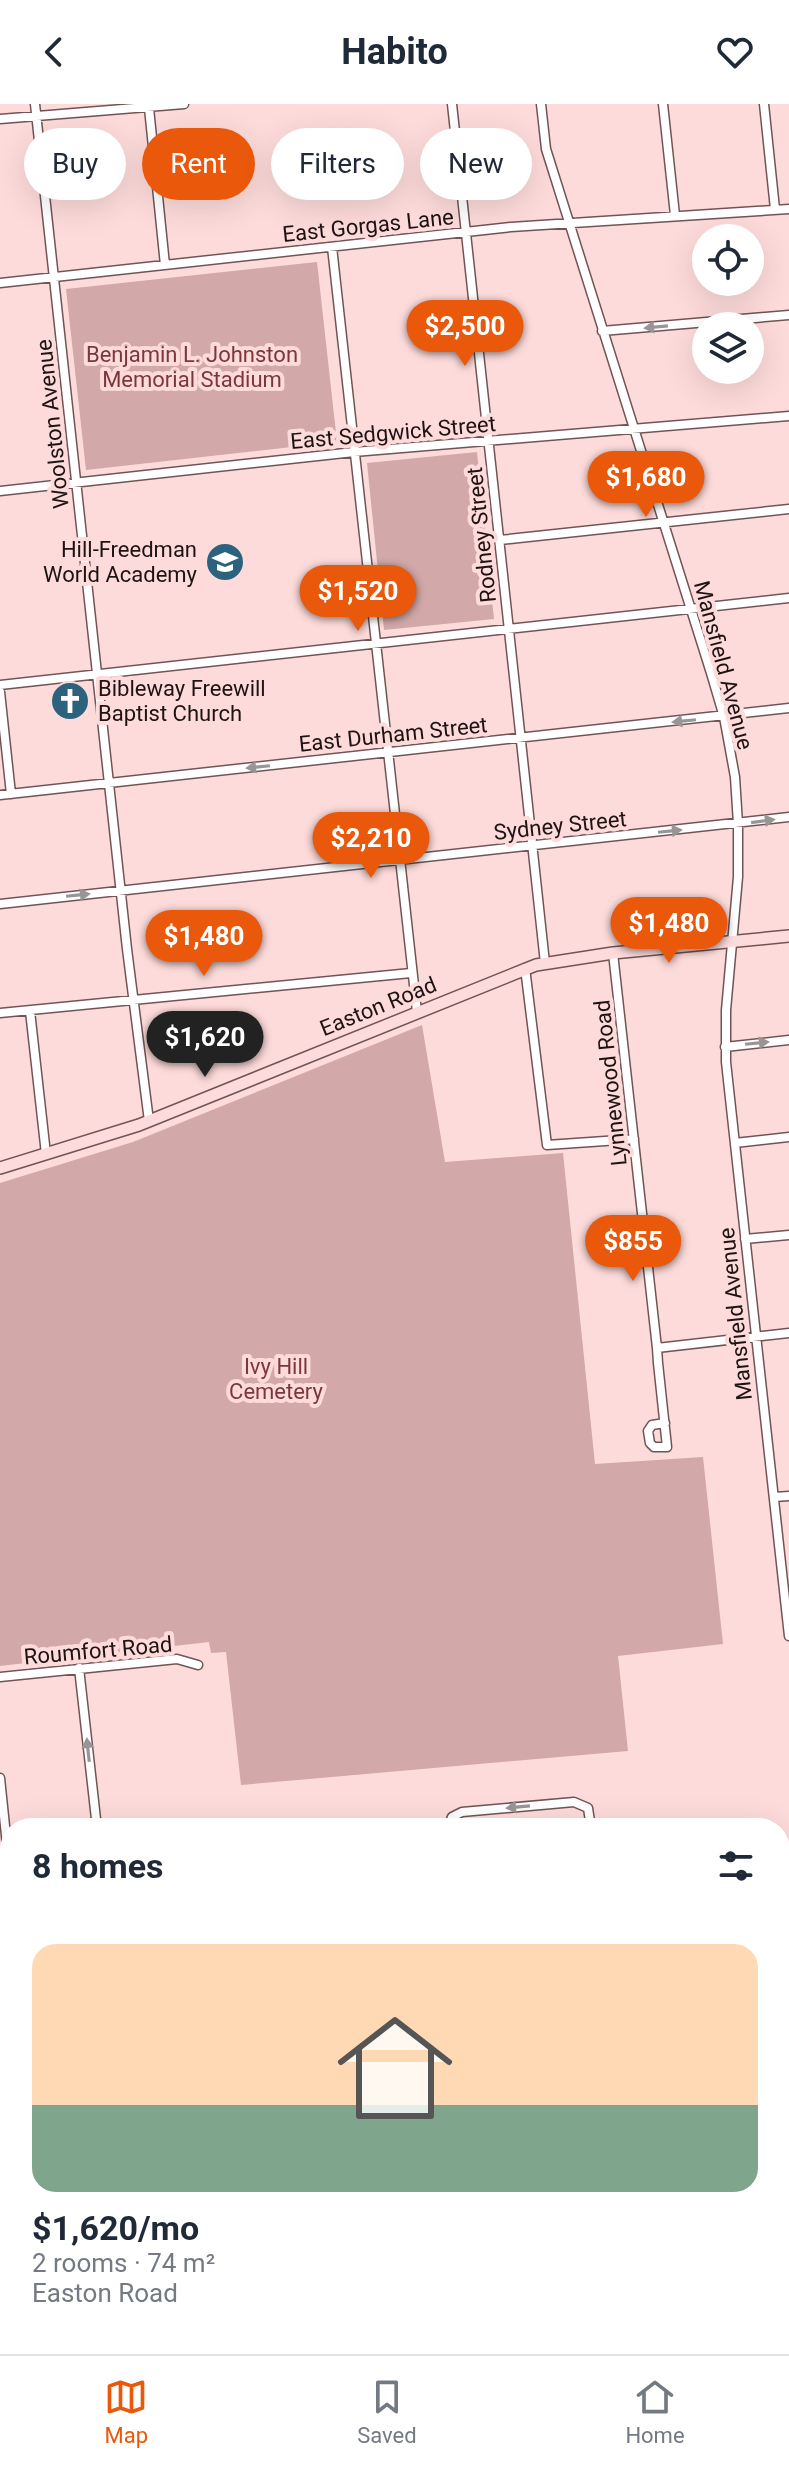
<!DOCTYPE html>
<meta charset="utf-8">
<style>
:root{--surface:#fff;--page:#f6f6f7;--text:#1f2937;--muted:#747a83;--line:#e0e1e3;--accent:#ea580c}
body{margin:0;font-family:Roboto,sans-serif;background:var(--page);color:var(--text);height:100vh;display:flex;flex-direction:column;font-size:30px;white-space:nowrap}
*{box-sizing:border-box;margin:0}
p{font-size:26px;color:var(--muted)}
.icon{flex:none;width:44px;height:44px;fill:none;stroke:currentColor;stroke-width:2;stroke-linecap:round;stroke-linejoin:round}
.map{position:relative;flex:1;overflow:hidden}
.side{position:absolute;left:0px;top:1714px;width:790px;height:536px;display:flex;flex-direction:column;background:var(--surface);border-radius:32px 32px 0 0;box-shadow:0 8px 32px #0002}
.side>*{flex:none}
.hud{position:absolute;left:24px;top:24px;width:742px;height:72px;display:flex;gap:16px}
.tools{position:absolute;left:692px;top:120px;display:grid;gap:16px}
.tools a{display:grid;place-items:center;width:72px;height:72px;border-radius:50%;background:var(--surface);box-shadow:0 8px 32px #0002;font-size:40px}
.price{position:absolute;translate:-50% -68px;padding:0 18px;border-radius:28px;background:var(--accent);color:#fff;font-size:26px;line-height:52px;filter:drop-shadow(0 2px 4px #0008)}
.price::after{content:'';position:absolute;left:50%;top:48px;width:24px;height:18px;margin-left:-12px;background:inherit;clip-path:polygon(0 0,100% 0,50% 100%)}
.price.current{background:#222;color:#fff}
ul{padding:0;list-style:none}
li{display:grid;align-content:center;gap:16px;height:424px;padding:0 32px}
li span{display:grid;place-items:center;height:248px;border-radius:24px;color:#555}
li>.icon{margin-inline-start:auto}
span .icon{width:144px;height:144px;fill:#fffc;stroke-width:1}
li b{font-size:34px}
h2{display:flex;justify-content:space-between;align-items:center;height:96px;padding:0 32px;font-size:34px}
.pill{padding:0 28px;border-radius:36px;background:var(--surface);box-shadow:0 8px 32px #0002;font-size:28px;line-height:72px}
.pill.current{background:var(--accent);color:#fff}
header{display:flex;justify-content:space-between;align-items:center;height:104px;padding:0 32px;background:var(--surface);font-size:36px;font-weight:700}
.tab-bar{display:flex;justify-content:space-around;align-items:center;height:112px;border-top:2px solid var(--line);background:var(--surface);font-size:22px;color:var(--muted)}
.tab-bar a{display:grid;justify-items:center;gap:4px}
.tab-bar .current{color:var(--accent)}
.map>svg:first-child{display:block}
.green{fill:#d2a8a8}
.lines{fill:none;stroke-linecap:round;stroke-linejoin:round}
.stream{stroke:#78aac5;stroke-width:3}
.minor-casing{stroke:#715454;stroke-width:11}
.tertiary-casing{stroke:#715454;stroke-width:13}
.secondary-casing{stroke:#715454;stroke-width:14}
.minor{stroke:#fff;stroke-width:8}
.tertiary{stroke:#fff;stroke-width:10}
.secondary{stroke:#fddadb;stroke-width:11}
.oneway{fill:#9a9595}
.labels{text-anchor:middle;stroke-width:8;stroke-linejoin:round;paint-order:stroke}
.street-label{font-size:22px;fill:#1e1313;stroke:#fddbda}
.park-label{font-size:22px;fill:#7d373b;stroke:#fddbda}
.poi-label{font-size:22px;fill:#1e1313;stroke:#fddbda;text-anchor:end}
</style>
<header><svg class="icon" aria-label="back" viewBox="0 0 24 24"><path d="M15 5l-7 7 7 7"/></svg>Habito<svg class="icon" aria-label="heart" viewBox="0 0 24 24"><path d="M12 20l-8-8c-3-5 5-10 8-4 3-6 11-1 8 4z"/></svg></header>
<div class="map">
<svg width="789" height="2250" viewBox="0 0 789 2250">
<rect width="100%" height="100%" fill="#fddbda"/>
<path class="green" d="M317,158l20,180 -251,28 -20,-181z
M477,348l17,167 -110,11 -17,-167z
M422,921l23,137 118,-9 32,311 108,-7 20,187 -105,12 10,95 -387,34 -15,-133 -15,1 -2,-11 -209,24v-483l133,-41z"/>
<g class="lines">
<path class="stream" d="M780,1832l9,-7"/>
<defs>
<path id="minor" d="M35,0l92,845 22,172
M452,0l93,859
M541,0l5,45 165,524 13,44 11,60 3,47v53l-12,133v52l63,574
M663,0l12,111
M764,0l11,105
M149,4l16,157
M0,15l184,-15
M332,143l85,765
M0,179l511,-56 278,-18
M602,227l187,-16
M0,387l354,-39 435,-36
M500,436l289,-31
M0,581l789,-87
M0,588l11,102
M0,691l789,-87
M0,800l789,-87
M613,849l44,395 1,15 9,84h-13l-4,-4 -2,-12 4,-6 13,-2
M525,864l22,177 87,-6
M30,907l16,143
M0,909l411,-40
M725,943l64,-7
M735,1039l54,-6
M745,1135l44,-4
M657,1244l132,-15
M774,1393l15,-1
M79,1564l18,160
M0,1573l177,-18 21,6
M0,1674l10,96
M448,1724l4,-11 10,-5 112,-10 14,6 3,20
M780,1991l9,4
M100,2240l1,10
M263,2240l1,10
M515,2240v10
M686,2240l1,10
M372,2250h10"/>
<path id="tertiary" d="M780,1754h9
M0,1824l10,-1"/>
<path id="secondary" d="M0,1064l139,-43 397,-160 77,-12 176,-17
M780,2181l9,-2
M0,2191l10,-1
M360,2240c33,10 95,4 132,0"/>
</defs>
<use href="#minor" class="minor-casing"/>
<use href="#tertiary" class="tertiary-casing"/>
<use href="#secondary" class="secondary-casing"/>
<use href="#minor" class="minor"/>
<use href="#tertiary" class="tertiary"/>
<use href="#secondary" class="secondary"/>
</g>
<defs><path id="oneway-solid" d="M-6-.8H1V-3.2L6.5 0L1 3.2V.8H-6Z" transform="scale(2)"/></defs>
<g class="oneway">
<use href="#oneway-solid" transform="translate(656 223) rotate(175)"/>
<use href="#oneway-solid" transform="translate(684 617) rotate(174)"/>
<use href="#oneway-solid" transform="translate(258 663) rotate(174)"/>
<use href="#oneway-solid" transform="translate(763 717) rotate(-8)"/>
<use href="#oneway-solid" transform="translate(670 727) rotate(-6)"/>
<use href="#oneway-solid" transform="translate(78 791) rotate(-6)"/>
<use href="#oneway-solid" transform="translate(757 939) rotate(-6)"/>
<use href="#oneway-solid" transform="translate(88 1646) rotate(-96)"/>
<use href="#oneway-solid" transform="translate(518 1703) rotate(175)"/>
</g>
<defs>
<symbol id="school-disc" viewBox="-11 -11 22 22"><circle r="9.5" fill="#2c627d" stroke="#fddbda"/><path d="M0-5L7-2L0 1L-7-2ZM-4 1L0 2.5L4 1V4Q0 6-4 4Z" fill="#fff"/></symbol>
<symbol id="church-disc" viewBox="-11 -11 22 22"><circle r="9.5" fill="#2c627d" stroke="#fddbda"/><path d="M-1.2-6h2.4v3.5h3.3v2.4h-3.3V6h-2.4V-.1h-3.3v-2.4h3.3Z" fill="#fff"/></symbol>
</defs>
<g fill-rule="evenodd">
<use href="#school-disc" x="203" y="436" width="44" height="44"/>
<use href="#church-disc" x="48" y="575" width="44" height="44"/>
</g>
<g class="labels">
<g class="street-label">
<text transform="translate(368 121) rotate(-6)" y="8">East Gorgas Lane</text>
<text transform="translate(52 320) rotate(-96)" y="8">Woolston Avenue</text>
<text transform="translate(393 328) rotate(-5)" y="8">East Sedgwick Street</text>
<text transform="translate(481 431) rotate(-96)" y="8">Rodney Street</text>
<text transform="translate(724 561) rotate(75)" y="8">Mansfield Avenue</text>
<text transform="translate(393 630) rotate(-6)" y="8">East Durham Street</text>
<text transform="translate(560 721) rotate(-6)" y="8">Sydney Street</text>
<text transform="translate(378 902) rotate(-22)" y="8">Easton Road</text>
<text transform="translate(610 979) rotate(-96)" y="8">Lynnewood Road</text>
<text transform="translate(735 1210) rotate(-96)" y="8">Mansfield Avenue</text>
<text transform="translate(98 1546) rotate(-5)" y="8">Roumfort Road</text>
</g>
<g class="park-label">
<text x="192" y="258">Benjamin L. Johnston<tspan x="192" dy="25">Memorial Stadium</tspan></text>
<text x="276" y="1270">Ivy Hill<tspan x="276" dy="25">Cemetery</tspan></text>
</g>
<g class="poi-label">
<text x="197" y="453">Hill-Freedman<tspan x="197" dy="25">World Academy</tspan></text>
<text x="98" y="592" text-anchor="start">Bibleway Freewill<tspan x="98" dy="25">Baptist Church</tspan></text>
</g>
</g>
</svg>
<div class="tools">
<a><svg class="icon" aria-label="locate" viewBox="0 0 24 24"><circle cx="12" cy="12" r="6"/><path d="M12 2v4M12 18v4M2 12h4M18 12h4"/></svg></a>
<a><svg class="icon" aria-label="layers" viewBox="0 0 24 24"><path d="M12 4l9 5-9 5-9-5zM3 14l9 5 9-5"/></svg></a>
</div>
<b class="price" style="left:465px;top:264px">$2,500</b>
<b class="price" style="left:646px;top:415px">$1,680</b>
<b class="price" style="left:358px;top:529px">$1,520</b>
<b class="price" style="left:371px;top:776px">$2,210</b>
<b class="price" style="left:669px;top:861px">$1,480</b>
<b class="price" style="left:204px;top:874px">$1,480</b>
<b class="price current" style="left:205px;top:975px">$1,620</b>
<b class="price" style="left:633px;top:1179px">$855</b>
<div class="hud">
<a class="pill">Buy</a>
<a class="pill current">Rent</a>
<a class="pill">Filters</a>
<a class="pill">New</a>
</div>
<section class="side">
<h2>8 homes<svg class="icon" aria-label="filters" viewBox="0 0 24 24"><path d="M4 7h16M4 17h16"/><circle cx="9" cy="7" r="2"/><circle cx="15" cy="17" r="2"/></svg></h2>
<ul>
<li><span style="background:linear-gradient(#ffd9b3 65%,#7fa58c 0)"><svg class="icon" aria-label="home" viewBox="0 0 24 24"><path d="M3 11l9-7 9 7M6 9v11h12V9"/></svg></span><div><b>$1,620/mo</b><p>2 rooms · 74 m²</p><p>Easton Road</p></div></li>
</ul>
</section>
</div>
<nav class="tab-bar">
<a class="current"><svg class="icon" aria-label="map" viewBox="0 0 24 24"><path d="M3 6l6-2 6 2 6-2v14l-6 2-6-2-6 2zM9 4v14M15 6v14"/></svg>Map</a>
<a><svg class="icon" aria-label="saved" viewBox="0 0 24 24"><path d="M7 4h10v16l-5-4-5 4z"/></svg>Saved</a>
<a><svg class="icon" aria-label="home" viewBox="0 0 24 24"><path d="M3 11l9-7 9 7M6 9v11h12V9"/></svg>Home</a>
</nav>
